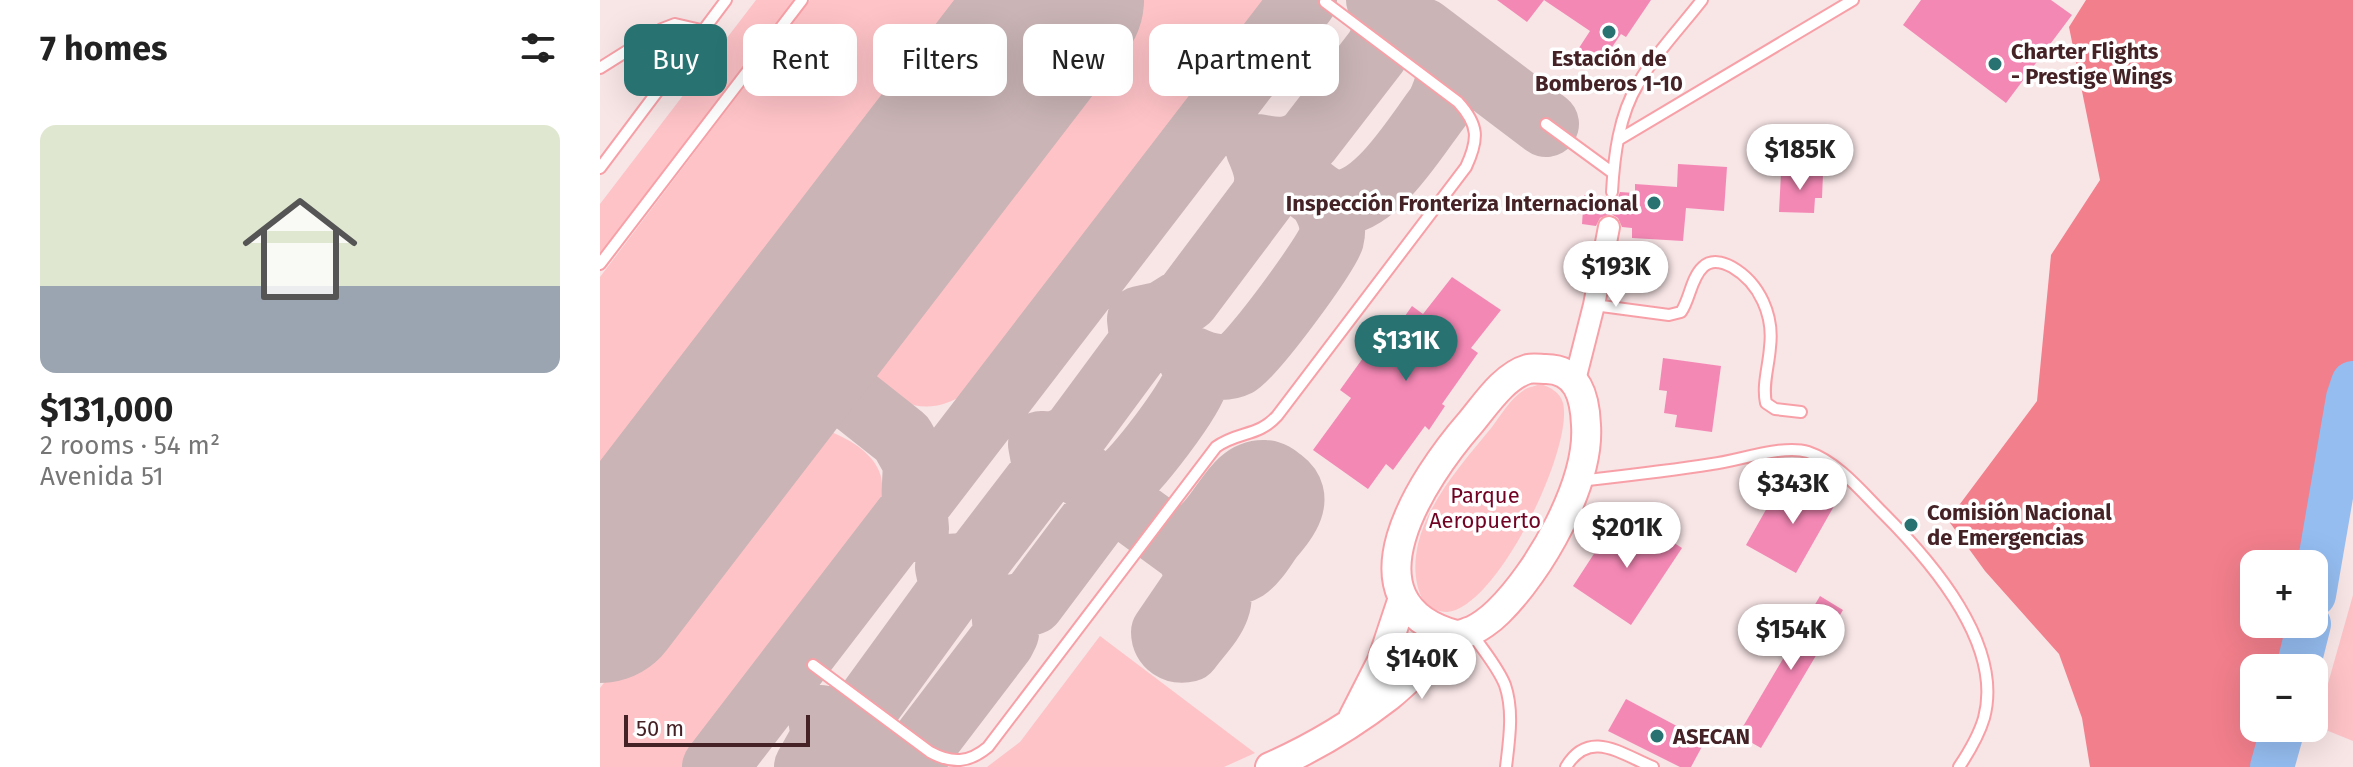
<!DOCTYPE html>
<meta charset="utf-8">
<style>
:root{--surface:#fff;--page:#f2f2f2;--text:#222;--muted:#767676;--line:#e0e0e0;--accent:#287372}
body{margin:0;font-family:"Fira Sans",sans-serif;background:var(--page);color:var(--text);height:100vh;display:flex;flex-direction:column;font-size:30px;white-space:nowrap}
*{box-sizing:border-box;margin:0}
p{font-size:26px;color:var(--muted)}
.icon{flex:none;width:44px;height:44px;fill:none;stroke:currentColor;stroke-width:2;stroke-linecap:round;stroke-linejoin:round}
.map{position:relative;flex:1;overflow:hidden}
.details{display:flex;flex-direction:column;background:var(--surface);width:600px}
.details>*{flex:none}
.hud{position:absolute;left:24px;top:24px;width:760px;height:72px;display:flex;gap:16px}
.fabs{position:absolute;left:1640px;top:550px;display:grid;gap:16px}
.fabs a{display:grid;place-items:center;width:88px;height:88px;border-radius:16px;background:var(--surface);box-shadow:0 8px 32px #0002;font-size:40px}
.scale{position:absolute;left:24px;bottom:20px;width:186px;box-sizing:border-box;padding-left:8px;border:4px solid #452226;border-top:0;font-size:22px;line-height:28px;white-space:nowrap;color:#452226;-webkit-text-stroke:6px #fff;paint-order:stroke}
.price{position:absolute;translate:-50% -68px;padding:0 18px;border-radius:28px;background:#fff;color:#222;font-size:26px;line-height:52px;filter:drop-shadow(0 2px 4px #0008)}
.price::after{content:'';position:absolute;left:50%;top:48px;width:24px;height:18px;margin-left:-12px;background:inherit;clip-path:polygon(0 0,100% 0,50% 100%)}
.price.active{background:var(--accent);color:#fff}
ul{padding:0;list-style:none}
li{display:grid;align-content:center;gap:16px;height:424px;padding:0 40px}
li+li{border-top:2px solid var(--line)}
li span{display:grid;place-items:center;height:248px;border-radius:16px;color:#555}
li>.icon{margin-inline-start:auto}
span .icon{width:144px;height:144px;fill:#fffc;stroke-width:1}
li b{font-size:34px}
h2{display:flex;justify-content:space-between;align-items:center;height:96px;padding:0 40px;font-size:34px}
.pill{padding:0 28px;border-radius:16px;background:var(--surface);box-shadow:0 8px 32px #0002;font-size:28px;line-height:72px}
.pill.active{background:var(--accent);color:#fff}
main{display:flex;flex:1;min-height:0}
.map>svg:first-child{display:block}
.green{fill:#fec3c7}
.forest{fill:#f27f8c;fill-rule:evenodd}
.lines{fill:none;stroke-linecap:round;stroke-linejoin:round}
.river{stroke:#95bdf0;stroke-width:44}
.taxiway{stroke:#cab4b5;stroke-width:66}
.runway{stroke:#cab4b5;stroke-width:168}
.building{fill:#f488b5}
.service-casing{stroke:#f8a0a7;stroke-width:14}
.minor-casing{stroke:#f8a0a7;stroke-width:24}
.secondary-casing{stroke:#f8a0a7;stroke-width:32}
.service{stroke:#fff;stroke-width:10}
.minor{stroke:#fff;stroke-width:20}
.secondary{stroke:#fff;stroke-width:28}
.poi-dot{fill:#287372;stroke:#fff;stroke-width:3}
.labels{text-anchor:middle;stroke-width:7;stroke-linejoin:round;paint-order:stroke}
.poi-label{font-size:22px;font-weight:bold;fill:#452226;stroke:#fff;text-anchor:start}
.park-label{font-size:22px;fill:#710424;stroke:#fff}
</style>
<main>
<section class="details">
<h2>7 homes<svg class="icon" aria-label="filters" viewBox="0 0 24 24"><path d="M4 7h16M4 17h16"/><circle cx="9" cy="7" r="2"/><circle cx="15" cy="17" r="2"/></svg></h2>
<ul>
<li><span style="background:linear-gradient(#dfe7d0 65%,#9aa5b1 0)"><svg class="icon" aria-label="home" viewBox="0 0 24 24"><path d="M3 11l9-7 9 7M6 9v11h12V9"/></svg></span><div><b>$131,000</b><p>2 rooms · 54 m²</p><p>Avenida 51</p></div></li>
</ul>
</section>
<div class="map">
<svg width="1753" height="767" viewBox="0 0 1753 767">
<rect width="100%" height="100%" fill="#f8e5e6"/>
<path class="green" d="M156,0h39l-195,254v-50z
M210,0h184l-394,512v-235z
M528,0h136l-299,394c-28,17 -56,19 -80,-8 -4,-5 -9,-9 -11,-15 -4,-17 3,-34 7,-50z
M941,384c10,4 19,8 22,19 11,45 -66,205 -116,209 -10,0 -21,-6 -25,-14 -8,-16 -8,-36 -4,-54 10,-43 47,-84 74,-117 9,-12 19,-29 32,-37 4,-3 12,-4 17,-6z
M226,430c28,10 66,33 54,70 -3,7 -11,15 -15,21l6,6 -184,240h-87v-79l183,-238 27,-17z
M1753,595v146l-37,-15z
M500,636l155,117 -31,14h-237l33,-25z"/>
<path class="forest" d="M1486,0h267v491l-41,177h-58v60h45l-9,39h-200l-8,-49 -23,-64 -74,-83 -37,-51 89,-119 14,-146 49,-75 -31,-153zM1654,564h60v60h-60z"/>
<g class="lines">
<path class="river" d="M1714,595l34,-197 5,-15
M1698,668l11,-44
M1672,767l11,-39"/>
<path class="taxiway" d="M823,31l123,93
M692,175c13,9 26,24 41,27 40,8 84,-68 106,-96 11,-23 14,-38 2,-61
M219,314l-2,36 13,31 72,57 14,25 -2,42 2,24
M161,389c25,-11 42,-13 69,-8
M473,468l142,104c11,1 20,2 30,-4 10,-7 17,-19 24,-29 13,-16 36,-40 12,-58 -4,-3 -10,-8 -16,-8 -39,-2 -44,66 -90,68
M587,550c7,13 11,23 7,38l-30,44c0,13 12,20 24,17 22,-29 39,-40 27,-77
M115,767l589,-767
M207,767l17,-30 -3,-19c24,5 31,7 47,-13l80,-110 4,-9 -4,-19 16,-1 14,-7 62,-81 5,-12 -4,-22 14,1 18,-9 65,-88 4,-11 -2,-18 23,-5 24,-15 75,-100c10,-18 4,-34 -4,-52 19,4 34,5 50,-7l68,-88c12,-18 10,-32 3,-52
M277,767l-2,-7c23,7 32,4 47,-14l80,-105 4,-8 -2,-26 11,1 17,-6 63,-84 4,-9 -2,-23c9,-1 16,0 24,-5 15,-9 70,-82 74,-99 3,-9 0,-15 -4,-23 15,7 31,12 47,4 13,-6 89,-109 93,-124 4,-16 -2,-28 -10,-41"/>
<path class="runway" d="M0,599l460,-599"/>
</g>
<path class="building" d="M897,0h47l-17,22z
M944,0h107l-25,37 -5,-3 -22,32 -22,-15 13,-20z
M1321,0h130l21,15 -66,88 -103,-78z
M1078,164l49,3 -3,44 -38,-3 -3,33 -51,-3v-10l-10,-1 -4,-9 -7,-4 -11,4 -4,8 -14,-2 2,-29 22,2 6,3 6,-3 2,-5 15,1v-9l42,3z
M1181,173l42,1 -1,24h-7l-1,15 -35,-1z
M852,277l49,33 -30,38 7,5 -36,51 3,2 -16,24 -4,-4 -32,44 -7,-6 -18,25 -55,-39 38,-52 -11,-8 33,-46 8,6 31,-44 11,8z
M1063,358l58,8 -9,66 -37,-5 2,-12 -13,-2 3,-22 -8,-1z
M1203,479l35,20 -42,74 -50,-28 26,-46 16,9z
M1040,521l42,27 -51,77 -58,-39 41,-63 18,12z
M1220,596l23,14 -82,138 -23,-13z
M1026,699l79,42 -14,26h-11l-72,-36z"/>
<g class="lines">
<defs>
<path id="service" d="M0,68l62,-39 13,-5 26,6
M946,124l67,49
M1018,140l235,-140
M0,168l126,-168
M1012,192c2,-36 7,-77 26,-108 17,-30 43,-57 64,-84
M0,264l202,-264
M994,305l75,10 12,-3c9,-13 10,-34 22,-45 8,-8 20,-5 29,0 28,16 42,49 38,80 -1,18 -8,38 -4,56l9,6 26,3
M979,481c44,-5 89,-10 133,-17 26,-3 71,-20 96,-12 30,10 54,40 75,61 48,48 121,131 101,205 -5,17 -15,34 -25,49
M871,632c11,17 27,35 34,53 9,26 4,56 1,82
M213,665l117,87c22,12 39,11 58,-5l228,-300c22,-16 42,-10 61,-31l189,-249c13,-28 13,-42 -8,-65l-133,-100
M966,767c23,-39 55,-13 87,0"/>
<path id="minor" d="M975,380l19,-75 15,-78"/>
<path id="secondary" d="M753,718l29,-57 20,-60
M670,767c41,-18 83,-43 119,-71 22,-18 41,-39 63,-57 5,-5 10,-4 16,-7 10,-3 23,-13 30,-20 42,-41 92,-129 88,-187 -1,-27 -8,-56 -40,-56 -5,0 -13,-1 -18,0 -24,7 -42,35 -57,53 -49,56 -132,181 -15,213"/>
</defs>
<use href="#service" class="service-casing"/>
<use href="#minor" class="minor-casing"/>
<use href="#secondary" class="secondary-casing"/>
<use href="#service" class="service"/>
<use href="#minor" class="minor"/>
<use href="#secondary" class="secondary"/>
</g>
<g class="poi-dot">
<circle cx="1009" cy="32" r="8"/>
<circle cx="1395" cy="64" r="8"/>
<circle cx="1054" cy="203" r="8"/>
<circle cx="1311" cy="525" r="8"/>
<circle cx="1057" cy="736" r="8"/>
</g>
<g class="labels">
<g class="poi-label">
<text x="1411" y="59">Charter Flights<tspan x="1411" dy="25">- Prestige Wings</tspan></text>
<text x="1009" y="66" text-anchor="middle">Estación de<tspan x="1009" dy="25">Bomberos 1-10</tspan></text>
<text x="1038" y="211" text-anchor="end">Inspección Fronteriza Internacional</text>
<text x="1327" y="520">Comisión Nacional<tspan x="1327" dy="25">de Emergencias</tspan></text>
<text x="1073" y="744">ASECAN</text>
</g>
<g class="park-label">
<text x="885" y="503">Parque<tspan x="885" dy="25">Aeropuerto</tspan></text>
</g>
</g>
</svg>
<div class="fabs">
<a>+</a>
<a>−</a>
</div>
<div class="scale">50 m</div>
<b class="price" style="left:1200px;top:192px">$185K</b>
<b class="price" style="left:1016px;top:309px">$193K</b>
<b class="price active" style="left:806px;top:383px">$131K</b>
<b class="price" style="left:1193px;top:526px">$343K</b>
<b class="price" style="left:1027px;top:570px">$201K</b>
<b class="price" style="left:1191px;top:672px">$154K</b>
<b class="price" style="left:822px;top:701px">$140K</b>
<div class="hud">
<a class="pill active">Buy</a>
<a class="pill">Rent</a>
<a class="pill">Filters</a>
<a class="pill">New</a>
<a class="pill">Apartment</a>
</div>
</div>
</main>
